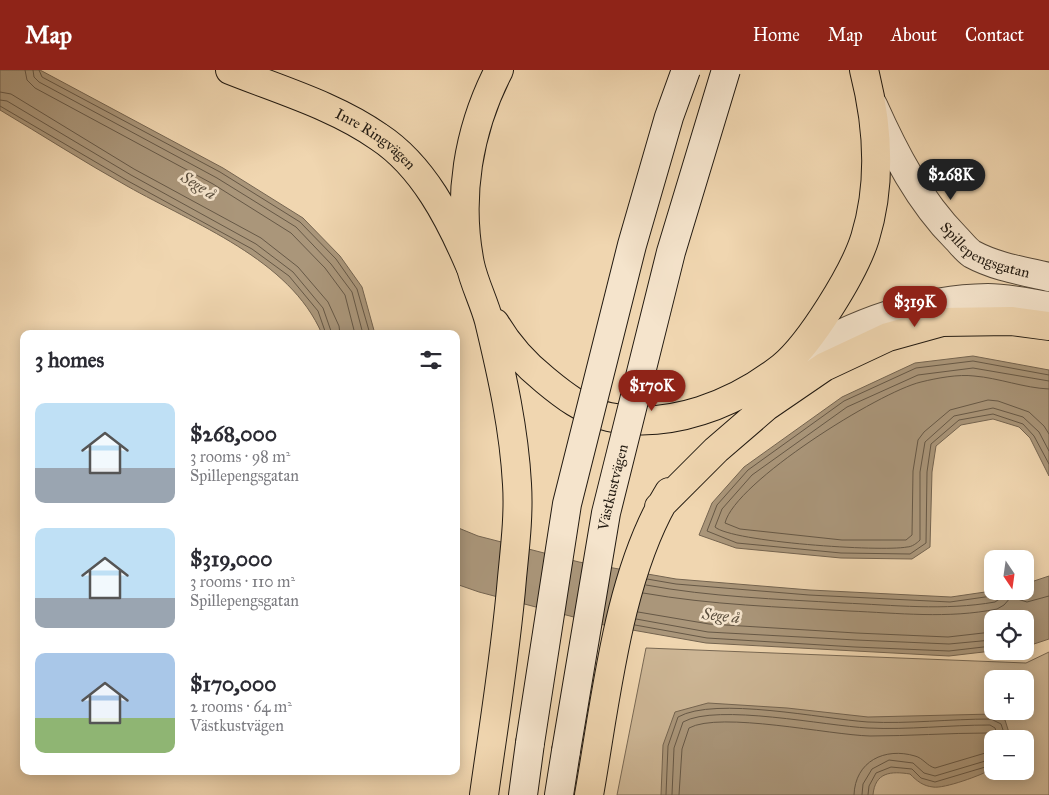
<!DOCTYPE html>
<meta charset="utf-8">
<style>
:root{--surface:#fff;--page:#f2f2f3;--text:#2b2b33;--muted:#7c7c81;--accent:#8f2418}
body{margin:0;font-family:"IM FELL Great Primer",serif;background:var(--page);color:var(--text);height:100vh;display:flex;flex-direction:column;font-size:19px;white-space:nowrap}
*{box-sizing:border-box;margin:0}
p{font-size:16px;color:var(--muted)}
.icon{flex:none;width:28px;height:28px;fill:none;stroke:currentColor;stroke-width:2;stroke-linecap:round;stroke-linejoin:round}
.map{position:relative;flex:1;overflow:hidden}
.sheet{position:absolute;left:20px;top:260px;width:440px;height:445px;display:flex;flex-direction:column;background:var(--surface);border-radius:10px;box-shadow:0 2px 12px #0003}
.sheet>*{flex:none}
.needle{width:32px;rotate:167deg}
.fabs{position:absolute;left:984px;top:480px;display:grid;gap:10px}
.fabs a{display:grid;place-items:center;width:50px;height:50px;border-radius:10px;background:var(--surface);box-shadow:0 2px 12px #0003;font-size:25px}
.price{position:absolute;translate:-50% -42px;padding:0 11px;border-radius:18px;background:var(--accent);color:#fff;font-size:16px;line-height:32px;filter:drop-shadow(0 1px 2px #0008)}
.price::after{content:'';position:absolute;left:50%;top:30px;width:15px;height:11px;margin-left:-8px;background:inherit;clip-path:polygon(0 0,100% 0,50% 100%)}
.price.on{background:#222;color:#fff}
ul{padding:0;list-style:none}
li{display:flex;align-items:center;gap:15px;height:125px;padding:0 15px}
li span{display:grid;place-items:center;flex:none;width:140px;height:100px;border-radius:10px;color:#555}
li>.icon{margin-inline-start:auto}
span .icon{width:60px;height:60px;fill:#fffc;stroke-width:1}
li b{font-size:21px}
h2{display:flex;justify-content:space-between;align-items:center;height:60px;padding:0 15px;font-size:21px}
header{display:flex;align-items:center;gap:30px;box-sizing:border-box;height:70px;padding:0 25px;background:var(--accent);color:#fff}
header strong{font-size:24px}
nav{display:flex;gap:28px;margin-inline-start:auto;font-size:18px}
.map>svg:first-child{display:block}
.green{fill:#cdb695;stroke:#786853;fill-rule:evenodd}
.water{fill:#aa967a;stroke:#746450}
.lines{fill:none;stroke-linecap:round;stroke-linejoin:round}
.shore{stroke:#665846;stroke-width:1}
.tertiary-casing{stroke:#564939;stroke-width:30}
.secondary-casing{stroke:#221a11;stroke-width:30}
.trunk-casing{stroke:#221a11;stroke-width:30}
.motorway-casing{stroke:#221a11;stroke-width:30}
.tertiary{stroke:#f5e4cc;stroke-width:28}
.secondary{stroke:#f5e4cc;stroke-width:28}
.trunk{stroke:#f0d6b0;stroke-width:28}
.motorway{stroke:#f0d6b0;stroke-width:28}
.secondary-bridge-casing{stroke:#221a11;stroke-width:30;stroke-linecap:butt}
.secondary-bridge{stroke:#f5e4cc;stroke-width:28}
.labels{text-anchor:middle;stroke-width:5;stroke-linejoin:round;paint-order:stroke}
.street-label{font-size:15px;fill:#221a11;stroke:#f5e4cc}
.water-label{font-size:16px;font-style:italic;fill:#584c3b;stroke:#f5e4cc}
</style>
<header>
<strong>Map</strong>
<nav><a>Home</a><a>Map</a><a>About</a><a>Contact</a></nav>
</header>
<div class="map">
<svg width="1049" height="725" viewBox="0 0 1049 725">
<rect width="100%" height="100%" fill="#f0d6b0"/>
<filter id="stains"><feTurbulence type="fractalNoise" baseFrequency=".004" numOctaves="4"/><feColorMatrix values="0 0 0 0 .2 0 0 0 0 .09 0 0 0 0 .02 0 0 0 .5 -.17"/></filter>
<radialGradient id="worn" r=".72"><stop offset=".6" stop-color="#630" stop-opacity="0"/><stop offset="1" stop-color="#630" stop-opacity=".3"/></radialGradient>
<path class="green" d="M646,578l380,15 23,-11v143h-432zM992,609h33v32h-33zM992,669h33v32h-33z"/>
<path class="water" d="M0,0h40l183,98 80,50 37,38 22,31 13,47h-53c-32,-75 -128,-110 -195,-148 -43,-24 -85,-51 -127,-76z
M973,286l76,14v106l-19,-38 -11,-11 -26,-8 -32,6 -25,21 -4,26 -2,75 -18,12 -71,-1 -105,-10 -37,-13 13,-32 32,-36 98,-70 73,-34z
M456,457l22,9 101,26 97,17 134,11 141,7 41,-6h33v-7l24,-8v63l-24,8v-28h-33v32l-43,5 -243,-13 -102,-18 -125,-33 -23,-8z
M708,633l79,5 81,9 125,-3 12,6 6,19h-19v30c-10,6 -48,20 -59,18 -10,-1 -16,-6 -23,-13 -19,-3 -35,-2 -37,21h-212l2,-50 12,-33z"/>
<g class="lines">
<path class="shore" d="M25,0l2,10 8,8 178,96 78,49 34,35 20,27 10,39
M33,0l1,7 5,5 178,96 79,49 35,37 21,28 11,42
M39,0l3,7 178,95 80,50 36,37 21,30 13,45
M0,22l11,2 123,75 127,69 37,29 30,35 11,24 1,8
M0,30l7,1 124,74 125,69 37,28 30,36 9,26
M0,36l128,75 124,68 37,27 29,35 8,23
M1049,305l-76,-14 -57,7 -72,33 -96,69 -31,35 -10,26 30,12 104,10 69,1 16,-11 1,-71 4,-28 28,-24 34,-6 30,10 11,12 15,28
M1049,311l-76,-13 -55,7 -71,32 -95,68 -30,34 -7,18c17,15 166,25 192,20 5,0 10,-4 13,-7v-68l5,-30 29,-26 39,-8 30,9 16,15 10,19
M1049,319c-25,-1 -50,-11 -75,-13 -15,-2 -37,2 -53,6 -42,10 -186,100 -196,141l15,6 102,11h64l6,-5 1,-64 5,-31 6,-8 26,-22 38,-10 10,1 31,11 15,14 5,8
M647,509l29,5 133,11 141,7 42,-6 5,-5
M646,515c64,12 131,14 197,18 51,2 101,8 152,-1l6,-4 3,-7
M643,523c68,12 137,14 206,18 49,2 99,8 148,-2l7,-4 7,-8 16,5 22,-6
M638,542l71,12 147,9 92,4 44,-5
M636,549l72,13 148,8 93,4 43,-4
M635,555l72,13 148,9 94,4 43,-5
M666,725l2,-49 10,-29c37,-21 145,2 190,5 41,2 82,-3 123,-3l10,5 5,15
M672,725l2,-47 9,-26c34,-19 143,4 185,6 40,2 81,-3 122,-3l5,3 4,11
M679,725l3,-46 7,-21c31,-17 141,7 181,8 39,0 78,-3 118,-3l4,9
M854,725c1,-34 31,-48 61,-39 8,2 12,10 20,12l57,-17
M862,725l1,-11 9,-15 17,-9 24,3 11,10 11,3 57,-17
M868,725l1,-9 7,-13 15,-6 21,2 9,9 14,4 57,-17"/>
<defs>
<g id="tertiary">
<path id="s1" d="M873,35c21,47 46,96 83,133 5,5 10,12 16,16 24,13 51,17 77,23"/>
<path d="M789,292c60,-37 127,-63 199,-64 20,0 41,5 61,8"/>
</g>
<path id="secondary" d="M523,725l7,-52
M559,725l7,-44"/>
<path id="trunk" d="M495,253c13,22 30,41 50,57 18,15 40,32 64,37 61,13 126,-13 173,-50 28,-23 72,-94 83,-129 17,-55 13,-113 -1,-168
M659,437l57,-57 51,-44 57,-39 64,-30 54,-15 69,-1 38,5
M484,725c10,-72 22,-144 28,-217 3,-31 7,-63 5,-94 -3,-55 -15,-109 -28,-163 -5,-19 -15,-38 -19,-57 -13,-66 -2,-134 29,-194
M589,725c17,-95 29,-221 80,-303"/>
<g id="motorway">
<path id="s2" d="M230,0c50,20 105,36 149,67 44,29 71,82 91,129"/>
</g>
</defs>
<use href="#tertiary" class="tertiary-casing"/>
<use href="#secondary" class="secondary-casing"/>
<use href="#trunk" class="trunk-casing"/>
<use href="#motorway" class="motorway-casing"/>
<use href="#tertiary" class="tertiary"/>
<use href="#secondary" class="secondary"/>
<use href="#trunk" class="trunk"/>
<use href="#motorway" class="motorway"/>
<defs>
<g id="secondary-bridge">
<path d="M530,673l37,-239 65,-259 37,-128 17,-47"/>
<path id="s3" d="M566,681l40,-238 65,-261 55,-182"/>
</g>
</defs>
<use href="#secondary-bridge" class="secondary-bridge-casing"/>
<use href="#secondary-bridge" class="secondary-bridge"/>
</g>
<g class="labels">
<g class="street-label">
<text dy="5" stroke="none"><textPath href="#s2" startOffset="162">Inre Ringvägen</textPath></text>
<text dy="5" stroke="none"><textPath href="#s1" startOffset="190">Spillepengsgatan</textPath></text>
<text dy="5" stroke="none"><textPath href="#s3" startOffset="268">Västkustvägen</textPath></text>
</g>
<g class="water-label">
<text transform="translate(199 115) rotate(32)" y="6">Sege å</text>
<text transform="translate(721 545) rotate(7)" y="6">Sege å</text>
</g>
</g>
<rect width="100%" height="100%" filter="url(#stains)"/>
<rect width="100%" height="100%" fill="url(#worn)"/>
</svg>
<div class="fabs">
<a><svg class="needle" viewBox="-14 -14 28 28"><path d="M0-13l5 13h-10z" fill="#e53935"/><path d="M0 13l5-13h-10z" fill="#7c7c81"/></svg></a>
<a><svg class="icon" aria-label="locate" viewBox="0 0 24 24"><circle cx="12" cy="12" r="6"/><path d="M12 2v4M12 18v4M2 12h4M18 12h4"/></svg></a>
<a>+</a>
<a>−</a>
</div>
<b class="price on" style="left:951px;top:131px">$268K</b>
<b class="price" style="left:915px;top:258px">$319K</b>
<b class="price" style="left:652px;top:342px">$170K</b>
<section class="sheet">
<h2>3 homes<svg class="icon" aria-label="filters" viewBox="0 0 24 24"><path d="M4 7h16M4 17h16"/><circle cx="9" cy="7" r="2"/><circle cx="15" cy="17" r="2"/></svg></h2>
<ul>
<li><span style="background:linear-gradient(#bfe0f5 65%,#9aa5b1 0)"><svg class="icon" aria-label="home" viewBox="0 0 24 24"><path d="M3 11l9-7 9 7M6 9v11h12V9"/></svg></span><div><b>$268,000</b><p>3 rooms · 98 m²</p><p>Spillepengsgatan</p></div></li>
<li><span style="background:linear-gradient(#bfe0f5 70%,#9aa5b1 0)"><svg class="icon" aria-label="home" viewBox="0 0 24 24"><path d="M3 11l9-7 9 7M6 9v11h12V9"/></svg></span><div><b>$319,000</b><p>3 rooms · 110 m²</p><p>Spillepengsgatan</p></div></li>
<li><span style="background:linear-gradient(#a9c7e8 65%,#8fb573 0)"><svg class="icon" aria-label="home" viewBox="0 0 24 24"><path d="M3 11l9-7 9 7M6 9v11h12V9"/></svg></span><div><b>$170,000</b><p>2 rooms · 64 m²</p><p>Västkustvägen</p></div></li>
</ul>
</section>
</div>
